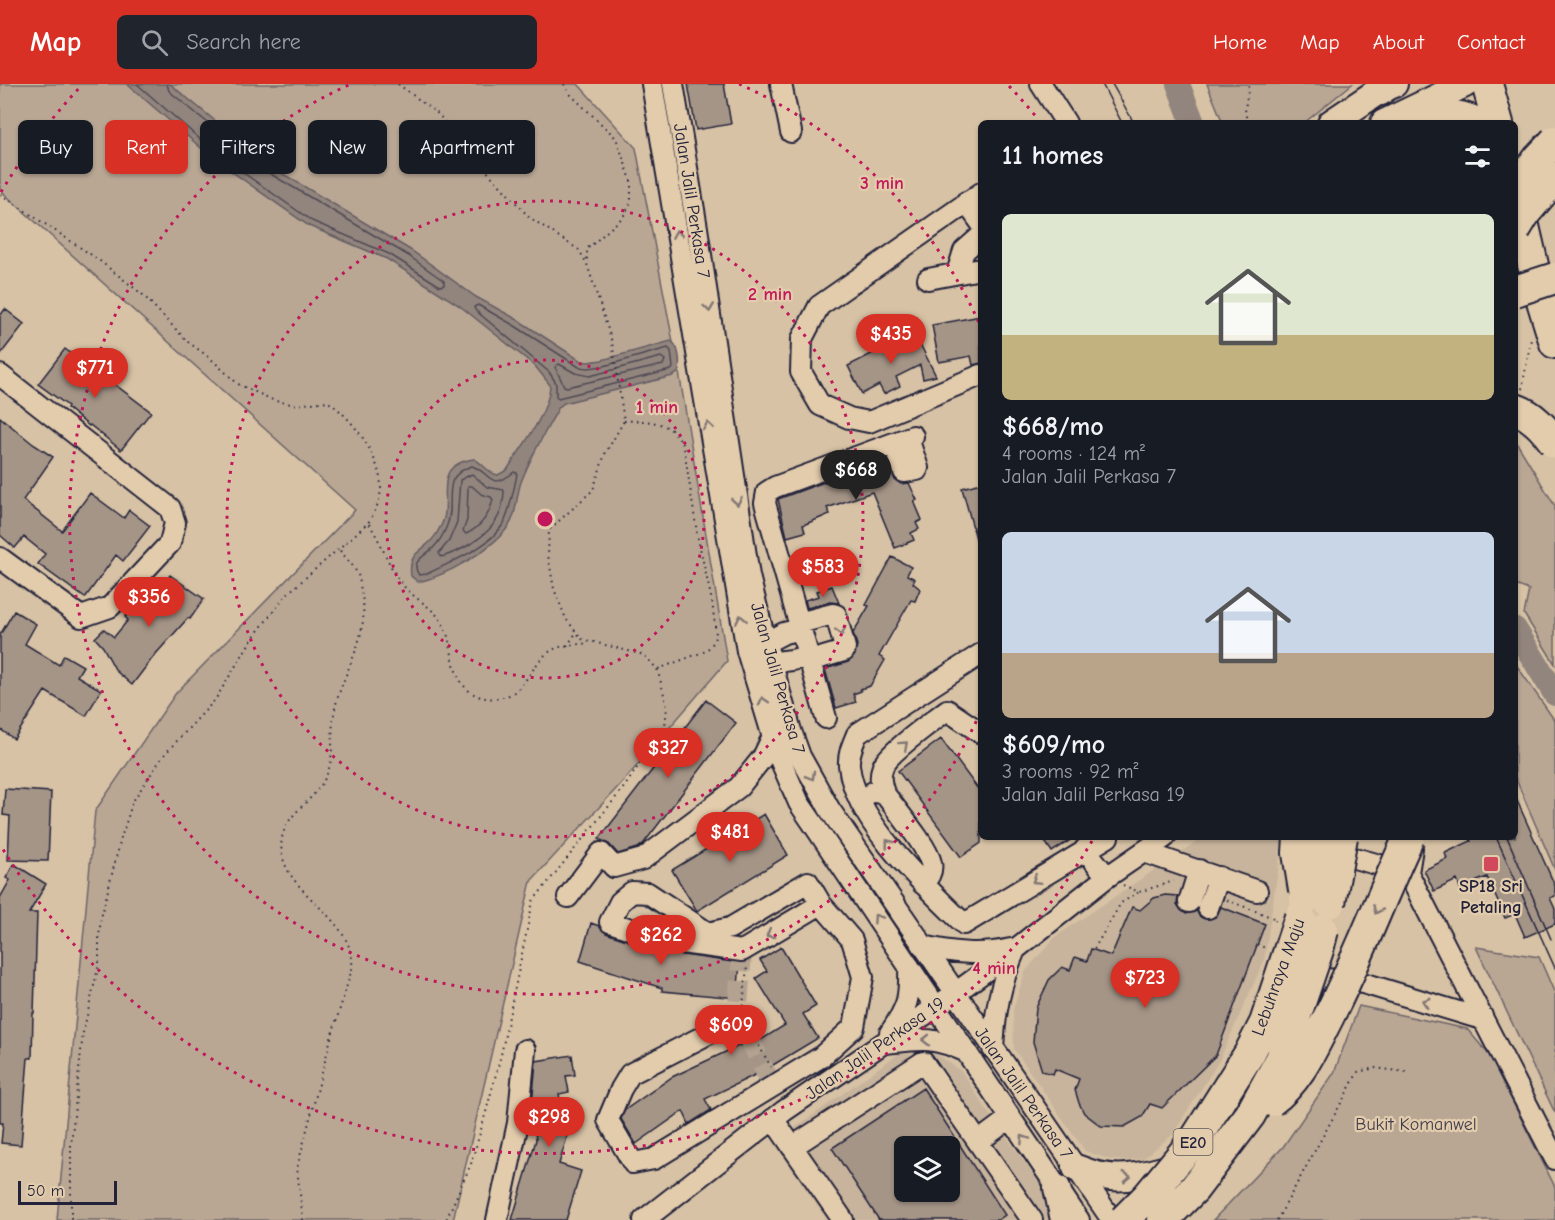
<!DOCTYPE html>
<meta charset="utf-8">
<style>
:root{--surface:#171b24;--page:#20242c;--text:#f1f3f6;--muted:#9ea1a6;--accent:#d93025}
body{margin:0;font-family:"Comic Neue",sans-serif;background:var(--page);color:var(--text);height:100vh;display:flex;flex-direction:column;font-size:22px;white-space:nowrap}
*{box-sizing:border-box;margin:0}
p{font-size:20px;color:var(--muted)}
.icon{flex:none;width:33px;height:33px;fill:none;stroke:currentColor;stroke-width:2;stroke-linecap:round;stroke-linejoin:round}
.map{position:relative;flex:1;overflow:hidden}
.sheet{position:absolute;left:978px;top:36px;width:540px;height:720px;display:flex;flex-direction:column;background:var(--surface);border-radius:9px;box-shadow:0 2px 4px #0004}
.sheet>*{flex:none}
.top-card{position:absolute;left:18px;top:36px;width:570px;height:54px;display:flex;gap:12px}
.tools{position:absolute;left:894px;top:1052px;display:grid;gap:12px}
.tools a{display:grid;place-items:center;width:66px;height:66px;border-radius:9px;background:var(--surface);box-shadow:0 2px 4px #0004;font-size:30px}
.scale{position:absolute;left:18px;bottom:15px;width:99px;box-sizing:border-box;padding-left:6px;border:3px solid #22223b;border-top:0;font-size:16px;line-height:21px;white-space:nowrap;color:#22223b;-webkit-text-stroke:4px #e3ccac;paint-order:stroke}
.price{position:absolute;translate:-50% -51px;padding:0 14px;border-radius:21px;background:var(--accent);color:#fff;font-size:20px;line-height:39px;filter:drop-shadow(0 2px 3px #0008)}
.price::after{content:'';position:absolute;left:50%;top:36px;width:18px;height:14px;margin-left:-9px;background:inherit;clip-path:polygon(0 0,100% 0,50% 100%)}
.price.active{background:#222;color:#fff}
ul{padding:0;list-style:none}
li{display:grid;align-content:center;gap:12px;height:318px;padding:0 24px}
li span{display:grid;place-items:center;height:186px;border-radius:9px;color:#555}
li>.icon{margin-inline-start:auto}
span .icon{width:108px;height:108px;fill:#fffc;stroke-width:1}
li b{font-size:26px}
h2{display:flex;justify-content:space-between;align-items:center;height:72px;padding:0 24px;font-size:26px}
.pill{padding:0 21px;border-radius:9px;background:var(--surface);box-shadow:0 2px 4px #0004;font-size:21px;line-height:54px}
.pill.active{background:var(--accent);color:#fff}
header{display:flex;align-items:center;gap:36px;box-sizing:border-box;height:84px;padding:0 30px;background:var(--accent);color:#fff}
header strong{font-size:28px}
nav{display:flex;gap:33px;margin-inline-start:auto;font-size:21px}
.search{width:420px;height:54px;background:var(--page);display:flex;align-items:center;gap:15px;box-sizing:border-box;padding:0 21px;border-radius:9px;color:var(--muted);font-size:22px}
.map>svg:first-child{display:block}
.built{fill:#c8b49c;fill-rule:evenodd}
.green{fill:#b9a794;stroke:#6e6468;stroke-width:1.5}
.water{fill:#92857d;stroke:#655d63;stroke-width:1.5}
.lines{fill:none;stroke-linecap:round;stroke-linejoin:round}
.shore{stroke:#4f4a55;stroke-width:1.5}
.river{stroke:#92857d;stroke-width:24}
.building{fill:#a59587;stroke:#22223b;stroke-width:1.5;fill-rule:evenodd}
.minor-tunnel{stroke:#b3a290;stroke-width:20;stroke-dasharray:20 10;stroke-linecap:butt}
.minor-casing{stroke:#22223b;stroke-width:24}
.major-casing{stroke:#22223b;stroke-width:30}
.highway-casing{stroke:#22223b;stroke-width:34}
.path{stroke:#22223b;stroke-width:2;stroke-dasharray:1.5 4.5;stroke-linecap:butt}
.minor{stroke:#e3ccac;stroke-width:20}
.major{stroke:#e3ccac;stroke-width:26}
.highway{stroke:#e3ccac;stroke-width:30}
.tram{stroke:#22223b;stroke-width:1.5}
.highway-bridge-casing{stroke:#22223b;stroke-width:34;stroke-linecap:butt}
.highway-bridge{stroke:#e3ccac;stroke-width:30}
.oneway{stroke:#827774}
.ring{fill:none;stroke:#c2185b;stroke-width:3;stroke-dasharray:3 6}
.poi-dot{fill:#d1495b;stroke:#e3ccac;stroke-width:2}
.labels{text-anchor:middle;stroke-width:4.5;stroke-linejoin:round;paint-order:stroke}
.shield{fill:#e3ccac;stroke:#5c555d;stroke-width:1.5}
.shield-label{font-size:16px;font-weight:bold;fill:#22223b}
.street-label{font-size:18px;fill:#22223b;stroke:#e3ccac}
.poi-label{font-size:18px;font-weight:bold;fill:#22223b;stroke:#e3ccac}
.park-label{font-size:18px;fill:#403d4d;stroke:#e3ccac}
.centre{fill:#c2185b;stroke:#e3ccac;stroke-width:3}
.ring-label{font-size:18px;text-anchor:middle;font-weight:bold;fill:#c2185b;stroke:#e3ccac;stroke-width:4.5;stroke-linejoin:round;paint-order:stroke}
</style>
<header>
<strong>Map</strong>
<div class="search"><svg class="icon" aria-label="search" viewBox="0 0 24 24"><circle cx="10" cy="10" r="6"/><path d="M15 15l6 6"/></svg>Search here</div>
<nav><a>Home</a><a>Map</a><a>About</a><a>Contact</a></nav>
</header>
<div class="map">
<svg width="1555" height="1136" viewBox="0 0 1555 1136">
<rect width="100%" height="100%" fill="#d7c2a5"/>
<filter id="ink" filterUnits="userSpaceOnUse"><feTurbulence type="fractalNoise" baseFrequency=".0167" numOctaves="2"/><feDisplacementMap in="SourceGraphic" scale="12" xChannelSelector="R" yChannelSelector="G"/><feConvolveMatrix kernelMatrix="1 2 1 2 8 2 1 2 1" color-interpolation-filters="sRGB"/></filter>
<g filter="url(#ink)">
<path class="built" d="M1203,753h80l-19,124 -45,100 -47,74 -28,23 -20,3 -16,-2 -23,-8 -71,-102 -1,-39 12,-38 30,-35z
M934,968l28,20 28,43 54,73 5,13 1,19h-223l-53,-77 124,-89zM904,1062h46v45h-46z"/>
<path class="green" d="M0,0h578l58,64 37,194 4,7 2,23 48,289 -99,115 -97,105 -78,339h-396l38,-409 81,-118 179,-183 -355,-320z
M1207,0h145l-48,39h-81z
M1515,356l40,66v158l-31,-50 5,-24 -14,-5z
M1515,579l40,58v149l-40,-93z
M1476,863l63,10 16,37v119z
M1359,922l108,23 23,27 65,131v33h-342l70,-73 51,-74z"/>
<path class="water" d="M127,0h43l103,84 139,83 64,46 42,23 63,41 7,1 14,-2 69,-19c9,6 9,21 8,31l-6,4 -109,27 -5,4c-14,25 -28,49 -38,75 -5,14 -4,33 -13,45 -17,23 -62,49 -90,55l-7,-6c-4,-28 16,-23 27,-45 2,-3 5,-9 6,-13 6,-25 -11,-53 30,-59 9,4 14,15 24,16l9,-5c15,-24 42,-57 43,-85l-15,-19 -75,-60 -73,-47 -78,-33 -94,-66z"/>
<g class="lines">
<path class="shore" d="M137,0l81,71 94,66 77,33 51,32 4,-1v-4l-35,-25 -140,-83 -100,-82 -2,-7
M478,221l37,21 64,41 9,1 16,-2 64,-18 3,3 2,17 -2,2 -113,28 -2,-2v-13l-7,-11 -74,-62 -1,-3z
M661,273l4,3 -2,5 -96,22 -3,-1 -9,-19 4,-3 16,9 15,3z
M472,382c20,7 17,26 42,6l3,1c-1,9 -9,42 -13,50 -16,26 -52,38 -77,51l-8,1c-10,-14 7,-19 15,-28 6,-6 9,-12 12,-19 12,-26 -9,-51 26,-62z
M472,390l15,13 17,3c0,8 -2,20 -6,27 -9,19 -38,35 -57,40l-2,-4 10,-12 8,-19 3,-42z
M468,402h4l9,8 10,3 2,3c-4,16 -12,27 -27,34l-3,-3 4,-11z"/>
<path class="river" d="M1178,0l15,39
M1515,545l40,65"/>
</g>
<path class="building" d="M688,0h36l7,40 -35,6z
M5,225l19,15 -24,31v-39z
M981,232v47l-8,2 -2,-9 -32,6 -7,-37z
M914,248l22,44 -13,3 -3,-14 -24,12 4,9 -16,8 -5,-9 -17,9 -14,-28z
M65,265l31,23 1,-1 54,41 -30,38 -31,-25 -1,1 -22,-18 1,-2 -30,-22z
M0,333l33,27 20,13 -30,43 39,31 28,-38 34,25 5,-8 21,16 -27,35 -7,-6 -31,43 -47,-34 7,-10 -21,-17 -9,11 -15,-13z
M887,375l8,21 6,4 8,-1 8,17 -3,1 8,19 -6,3 3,6 -8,4 3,7 -19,8 -23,-56 -45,16 3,6 -27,11 2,7 -18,5 -9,-38z
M981,399v62l-3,1 -16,-58z
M892,473l19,10 -4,8 8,4 -2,4 7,6 -5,12 -4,-1 -32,56 6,4 -15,26 -10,3 1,2 -8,3 3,8 -20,6 -11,-39 23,-7 7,-7 2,-10 -4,-12 16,-27 -3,-1z
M170,491l34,24 -14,20 -2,-1 -34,38 -22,29 -16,-14 -13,-24 -8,-9 9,-9 10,8 14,-17 -3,-3 18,-20 8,6z
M832,502l7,17 -9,-1 -23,6 -2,-8 14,-4 -2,-5z
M14,527l22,13 -11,20 34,21 5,-10 19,11 -6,10 24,14 -15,26 -41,-25 -31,48 -14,-10v-94z
M706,616l30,23 -92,120 -6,5 -20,6 -9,-10 -10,-5z
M941,655l40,54v50l-20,14 -63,-86z
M5,705l46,3 -3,69 -40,-1 2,-44 -7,-1z
M1515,712l40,90v10l-5,2 5,11v15l-30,13 -10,-23 -10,4 -18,-41 -27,11 -3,-8 -23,11 -10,-21 23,-11 -2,-6 26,-12 -2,-4h46z
M764,730l24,41 -91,56 -25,-41z
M1042,753h33l-23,15z
M14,780l32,20 -17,29h8l-3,100h-1l-1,45h-4l-7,87 -20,-2 2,-20h-3v-225l10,-18 -4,-2z
M1165,811l13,1 -1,8 4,6 5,4 11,-3 2,5 6,3 10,-2 6,-10 44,17 -49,131 -54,53 -12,-4 -8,13 -18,10 -23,-1 -17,-13 -5,-10 -4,-13 4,-11 -24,-10 -2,5 -11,-3 -9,-29 3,-34 13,-28 13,-13 8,3 5,-13 12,4 4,-12 20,7 21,-49 8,3 14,-12z
M591,839l8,3 7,7 56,19 78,11 -3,35 -75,-7v-3l-82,-27z
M781,863l35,59 -13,8 15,24 -55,33 -58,28 6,11 -22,14 -6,-13 -47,33 -15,-25 4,-9 47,-33 77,-36 2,5 34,-21 -29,-47 11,-7 -7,-11z
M572,971l3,20 -9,1 3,16 -10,2 8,43 -8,27 22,7 -15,49h-54l24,-80 -4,-35 4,-44z
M923,1004l82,127 -7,5h-119l-47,-72zM904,1062h46v45h-46z"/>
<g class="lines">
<path class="minor-tunnel" d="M742,867l-5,68 16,27 19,40"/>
<defs>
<path id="minor" d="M652,0l95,567 32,106 20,46 13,19 267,398
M673,0l24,144 52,348 17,68 25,87 9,25 30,54 282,410
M781,0l10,48
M1041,0l25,39
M981,109l-162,113 -17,33 -1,33 19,33 29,13 20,4 112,-47
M966,118l15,21
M957,189l7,-22 17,-15
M928,195l53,-10
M0,291l170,133 5,15 -5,20 -60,64 -29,10 -81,-59
M894,359l10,29 13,-2 1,-2 -10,-30
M799,539l34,-9 3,1 9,33 -1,3 -34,10
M755,564l29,-15 17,-4
M981,570l-124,80c-4,10 -9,20 -8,31 5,56 76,121 115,159l144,-87
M760,580l32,-4 16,-4
M826,634l-61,-215 2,-11 8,-5 138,-51
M873,708l11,1c12,17 43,52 47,70 2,9 -3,15 -8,21
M884,709c-3,-9 -5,-17 -1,-27 6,-14 50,-45 64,-56l34,23
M1412,764l-4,25 147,286
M1085,765l22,28
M1329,767l76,21
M1144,768l113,39
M568,813l33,-44 13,14 29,-8 96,-72 24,-30 10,-21
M1189,818l10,-32
M1208,824l11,-31
M923,862c31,7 57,10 88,3
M1299,892l64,7 112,34 7,-1
M737,935l-107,55 -9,15 -13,31 25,43 21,-4 167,-102 33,-30 9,-50 -11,-37 -31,-36 -13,-22 -78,46 -22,5 -60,-40 -16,-1 -12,10 -10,20 56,19 76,10 79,-47
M890,949c18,-26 20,-35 19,-67
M886,959c36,-4 46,-7 81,9
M993,965c2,-37 7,-65 22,-99
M773,1035l70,101
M978,1058l32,-24
M792,1063l131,-85 109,158
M497,1136l21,-97 7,-73
M644,1136l140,-109 152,-104 81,-59 90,-71 58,-40"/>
<path id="major" d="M1331,39l49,-33 14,-6
M1384,39l81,-39
M1076,1084c9,3 18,7 27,8 25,5 51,-4 75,-10
M1057,1104l7,32"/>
<path id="highway" d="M1487,0l11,39
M1380,6l7,-6
M1410,39c25,-8 43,-12 67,0
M1518,116l21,91 16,52"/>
</defs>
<use href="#minor" class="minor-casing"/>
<use href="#major" class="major-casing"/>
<use href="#highway" class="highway-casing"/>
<path class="path" d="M398,0l40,30 46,54 45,49 50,33 8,14 25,78 12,79 -19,33 -12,36 -44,40 -1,25 6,34 12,30 16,20 62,16 13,14 3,10 7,28 -2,19 -40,60 -92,115 -32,154 -15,57 -15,52 -25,56
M564,0l6,10 46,44 15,42v23l-8,14 -36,32v12
M1247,39l-2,-14 4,-25
M0,110l96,64 46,36 46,48 22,16 28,26 37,17 22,4 30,-4c25,16 54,56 54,87 -1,14 -6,24 -13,35l-81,71 -35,45 -37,61 -52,56 -30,45 -12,37 -20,80 -2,18v28l-16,69 -12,111v76
M1515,297l3,6
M1522,305l9,-50
M624,337c25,-1 50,0 60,27l14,91 14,62 4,33 -3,9 -7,8 -48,18
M369,440c13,19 19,42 33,60 10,13 27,21 37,34 19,24 6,64 39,78 11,4 19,3 31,-1 20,-9 26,-40 48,-47 10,-4 21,-3 31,-5
M567,562l9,-13
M1123,801l16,7 35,-11
M1227,816l49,19 -1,2
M1257,860l10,5
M1094,865l27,-46 18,-11
M743,922l4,-39
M750,946l21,37
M303,1136l-6,-52 34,-130 21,-69c5,-55 -79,-77 -70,-131 5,-26 31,-36 42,-58 12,-21 6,-44 10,-67 8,-44 38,-74 27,-122 -1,-5 -1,-13 -4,-18 -4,-8 -13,-17 -19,-25
M1277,1136l81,-148 17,-4 31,4"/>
<use href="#minor" class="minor"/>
<use href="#major" class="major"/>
<use href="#highway" class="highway"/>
<path class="tram" d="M1102,0l20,39
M1112,0l22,39
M1496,753l59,131
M1507,753l44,102"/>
<defs>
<path id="highway-bridge" d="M1515,107l23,-32 17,-18
M1515,146l11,-18 29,-34
M1515,207l40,-13
M1515,325c18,6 30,20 40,34
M1299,753l-1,16 6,37
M1305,815l19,-62
M1330,819l12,-66
M1271,1017c28,-20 42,-54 57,-83 30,-59 53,-121 81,-181
M1124,1136l23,-23 49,-59 53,-84 16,-31 35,-106
M1163,1136l31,-31 56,-74 31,-56 37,-109 5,-20"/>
</defs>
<use href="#highway-bridge" class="highway-bridge-casing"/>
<use href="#highway-bridge" class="highway-bridge"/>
</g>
<defs><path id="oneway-chevron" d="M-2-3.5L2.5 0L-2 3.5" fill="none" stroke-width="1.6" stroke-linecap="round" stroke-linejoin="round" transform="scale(1.5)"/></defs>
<g class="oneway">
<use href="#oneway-chevron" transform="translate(677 150) rotate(-99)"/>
<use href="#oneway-chevron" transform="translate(709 224) rotate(82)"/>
<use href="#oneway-chevron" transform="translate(708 342) rotate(-99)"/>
<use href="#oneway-chevron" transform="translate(737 417) rotate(81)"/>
<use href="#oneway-chevron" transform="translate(741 535) rotate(-101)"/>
<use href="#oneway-chevron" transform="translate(841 547) rotate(74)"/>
<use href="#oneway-chevron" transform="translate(763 617) rotate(-107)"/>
<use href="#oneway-chevron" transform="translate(904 661) rotate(-42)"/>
<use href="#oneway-chevron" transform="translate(811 692) rotate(60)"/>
<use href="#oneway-chevron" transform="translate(889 759) rotate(-128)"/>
<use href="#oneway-chevron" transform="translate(1036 796) rotate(148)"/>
<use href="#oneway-chevron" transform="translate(1377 826) rotate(114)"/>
<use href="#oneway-chevron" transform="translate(877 834) rotate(-124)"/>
<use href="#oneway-chevron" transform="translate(770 850) rotate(149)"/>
<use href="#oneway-chevron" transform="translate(1426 918) rotate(-163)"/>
<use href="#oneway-chevron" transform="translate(926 956) rotate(-180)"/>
<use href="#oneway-chevron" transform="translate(1024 1055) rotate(-124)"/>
<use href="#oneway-chevron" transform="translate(1127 1093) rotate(-4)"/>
</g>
</g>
<g class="ring">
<circle cx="545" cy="435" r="159"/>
<circle cx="545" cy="435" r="318"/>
<path d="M980 629A476 476 0 1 1 351 0M739 0A476 476 0 0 1 980 241"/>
<path d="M1092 757A635 635 0 0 1 1 762M1 108A635 635 0 0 1 81 2M1009 2A635 635 0 0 1 1038 35"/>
</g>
<rect class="poi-dot" x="1483" y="772" width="16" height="16" rx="3"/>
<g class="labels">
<rect class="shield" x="1173.5" y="1045" width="39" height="26" rx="4.5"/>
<g class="shield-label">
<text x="1193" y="1064">E20</text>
</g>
<g class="street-label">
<text transform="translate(692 117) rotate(81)" y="6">Jalan Jalil Perkasa 7</text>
<text transform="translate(778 594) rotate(74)" y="6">Jalan Jalil Perkasa 7</text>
<text transform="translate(1278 893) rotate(-70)" y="6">Lebuhraya Maju</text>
<text transform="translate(875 964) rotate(-35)" y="6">Jalan Jalil Perkasa 19</text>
<text transform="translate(1024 1009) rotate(55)" y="6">Jalan Jalil Perkasa 7</text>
</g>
<g class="poi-label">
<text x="1491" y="808">SP18 Sri<tspan x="1491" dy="21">Petaling</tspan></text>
</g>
<g class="park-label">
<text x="1416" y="1046">Bukit Komanwel</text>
</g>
</g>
<circle cx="545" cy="435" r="9" class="centre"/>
<g class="ring-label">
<text x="882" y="105">3 min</text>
<text x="770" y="216">2 min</text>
<text x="657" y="329">1 min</text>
<text x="994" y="890">4 min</text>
</g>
</svg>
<div class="tools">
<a><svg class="icon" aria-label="layers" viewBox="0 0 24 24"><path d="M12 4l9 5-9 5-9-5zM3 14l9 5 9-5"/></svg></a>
</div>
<div class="scale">50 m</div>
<b class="price" style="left:891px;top:281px">$435</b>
<b class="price" style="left:95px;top:315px">$771</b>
<b class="price active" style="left:856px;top:417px">$668</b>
<b class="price" style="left:823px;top:514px">$583</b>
<b class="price" style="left:149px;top:544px">$356</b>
<b class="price" style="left:668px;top:695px">$327</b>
<b class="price" style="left:730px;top:779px">$481</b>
<b class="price" style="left:661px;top:882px">$262</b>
<b class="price" style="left:1145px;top:925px">$723</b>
<b class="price" style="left:731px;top:972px">$609</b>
<b class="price" style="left:549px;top:1064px">$298</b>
<div class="top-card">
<a class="pill">Buy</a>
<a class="pill active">Rent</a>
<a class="pill">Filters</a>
<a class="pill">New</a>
<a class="pill">Apartment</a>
</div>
<section class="sheet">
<h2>11 homes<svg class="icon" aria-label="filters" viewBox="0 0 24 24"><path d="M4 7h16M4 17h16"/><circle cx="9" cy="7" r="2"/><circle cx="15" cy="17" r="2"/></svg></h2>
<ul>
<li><span style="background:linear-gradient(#dfe7d0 65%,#c2b280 0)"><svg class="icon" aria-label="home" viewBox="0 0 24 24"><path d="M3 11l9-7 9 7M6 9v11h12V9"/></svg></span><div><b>$668/mo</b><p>4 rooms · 124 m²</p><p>Jalan Jalil Perkasa 7</p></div></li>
<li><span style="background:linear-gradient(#c9d6e8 65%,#b9a48a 0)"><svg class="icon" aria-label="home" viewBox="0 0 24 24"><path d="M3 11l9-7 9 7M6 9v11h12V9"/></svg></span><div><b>$609/mo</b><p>3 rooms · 92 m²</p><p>Jalan Jalil Perkasa 19</p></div></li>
</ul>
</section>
</div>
